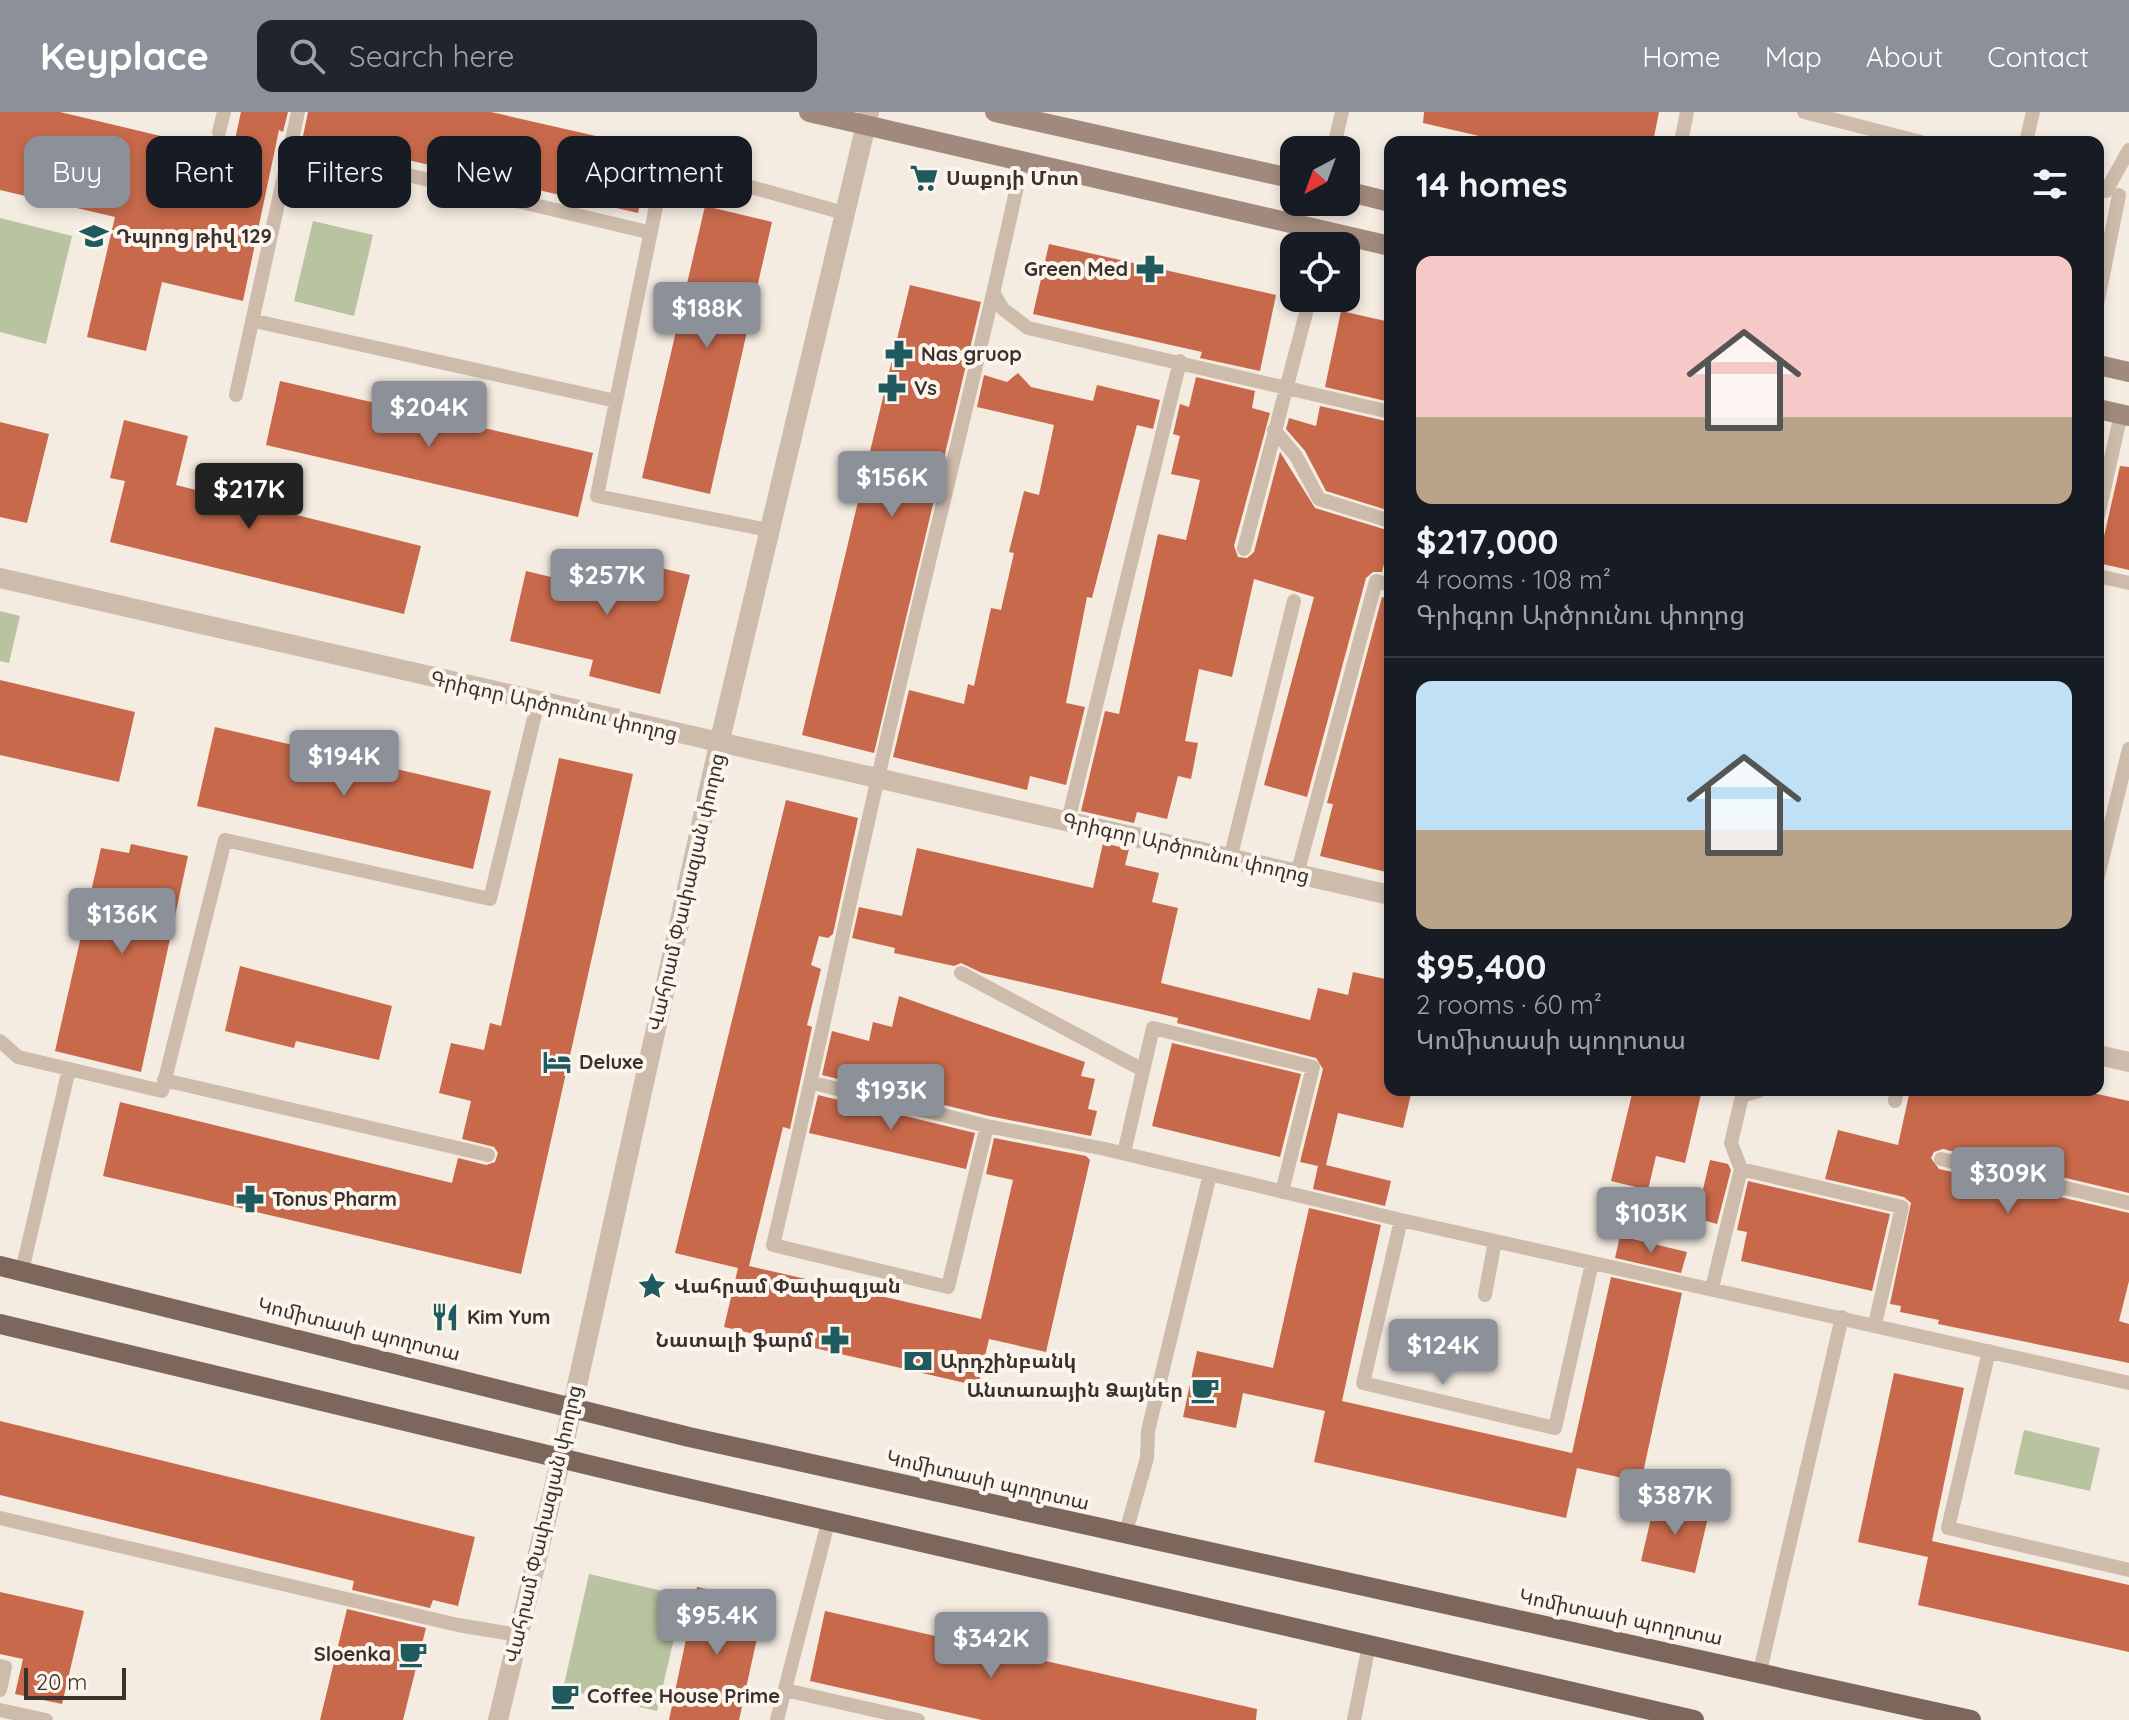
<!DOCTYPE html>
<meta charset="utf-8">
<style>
:root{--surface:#171b24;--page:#20242c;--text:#f1f3f6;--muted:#9ea1a6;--line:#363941;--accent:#8c9099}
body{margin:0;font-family:Quicksand,"Noto Sans Armenian",sans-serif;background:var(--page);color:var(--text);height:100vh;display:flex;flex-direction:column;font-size:30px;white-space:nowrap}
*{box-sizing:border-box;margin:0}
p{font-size:26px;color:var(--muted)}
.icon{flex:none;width:44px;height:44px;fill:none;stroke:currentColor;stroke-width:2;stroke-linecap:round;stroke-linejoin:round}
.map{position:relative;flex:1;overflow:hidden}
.sheet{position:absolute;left:1384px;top:24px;width:720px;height:960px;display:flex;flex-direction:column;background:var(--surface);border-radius:16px;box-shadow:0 4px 12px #0003}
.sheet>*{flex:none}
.banner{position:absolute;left:24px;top:24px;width:760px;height:72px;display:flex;gap:16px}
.needle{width:52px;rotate:221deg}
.buttons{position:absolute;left:1280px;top:24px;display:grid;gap:16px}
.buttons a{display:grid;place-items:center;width:80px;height:80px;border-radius:16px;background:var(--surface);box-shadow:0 4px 12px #0003;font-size:40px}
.scale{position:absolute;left:24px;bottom:20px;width:102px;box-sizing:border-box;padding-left:8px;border:4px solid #3b302b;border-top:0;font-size:22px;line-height:28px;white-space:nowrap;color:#3b302b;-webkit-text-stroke:6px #fbf5ee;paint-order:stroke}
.price{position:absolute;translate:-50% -68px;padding:0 18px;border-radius:8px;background:var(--accent);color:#fff;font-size:26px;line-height:52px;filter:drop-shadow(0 2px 4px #0008)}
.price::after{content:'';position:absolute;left:50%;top:48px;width:24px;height:18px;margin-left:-12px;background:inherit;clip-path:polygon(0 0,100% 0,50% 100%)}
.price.on{background:#222;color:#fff}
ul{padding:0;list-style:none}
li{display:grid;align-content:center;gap:16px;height:424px;padding:0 32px}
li+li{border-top:2px solid var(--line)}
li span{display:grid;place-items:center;height:248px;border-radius:16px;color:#555}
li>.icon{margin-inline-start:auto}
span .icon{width:144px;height:144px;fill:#fffc;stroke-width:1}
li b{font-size:34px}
h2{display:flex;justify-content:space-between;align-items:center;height:96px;padding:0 32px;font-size:34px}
.pill{padding:0 28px;border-radius:16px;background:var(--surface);box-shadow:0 4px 12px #0003;font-size:28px;line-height:72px}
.pill.on{background:var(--accent);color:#fff}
header{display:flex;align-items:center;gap:48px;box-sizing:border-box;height:112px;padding:0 40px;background:var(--accent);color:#fff}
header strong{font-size:38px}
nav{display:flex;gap:44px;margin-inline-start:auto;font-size:28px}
.search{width:560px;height:72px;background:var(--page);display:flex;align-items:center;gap:20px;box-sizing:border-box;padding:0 28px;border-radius:16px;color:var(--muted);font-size:30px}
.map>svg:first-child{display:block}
.green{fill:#b8c4a0}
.building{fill:#c8694b}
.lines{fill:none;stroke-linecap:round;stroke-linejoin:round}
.service{stroke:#cdbbac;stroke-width:14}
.minor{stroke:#cdbbac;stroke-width:20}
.tertiary{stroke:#cdbbac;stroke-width:20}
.secondary{stroke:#a18a7d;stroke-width:20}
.primary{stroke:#7d675c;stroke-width:20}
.labels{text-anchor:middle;stroke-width:8;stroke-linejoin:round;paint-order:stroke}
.poi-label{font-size:20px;font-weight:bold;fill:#3b302b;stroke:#fbf5ee;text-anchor:start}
.street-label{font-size:20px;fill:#3b302b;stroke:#fbf5ee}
</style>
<header>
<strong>Keyplace</strong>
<div class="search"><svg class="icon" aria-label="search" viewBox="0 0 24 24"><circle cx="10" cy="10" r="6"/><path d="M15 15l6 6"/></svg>Search here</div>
<nav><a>Home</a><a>Map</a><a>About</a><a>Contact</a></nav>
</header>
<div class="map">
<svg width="2129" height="1608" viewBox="0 0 2129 1608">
<rect width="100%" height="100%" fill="#f4ebe1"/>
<path class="green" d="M0,106l72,18 -26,108 -46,-12z
M313,109l60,14 -19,81 -60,-15z
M0,499l20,5 -11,47 -9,-2z
M2024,1318l76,18 -10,43 -76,-17z
M589,1462l95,22 -27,115 -94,-22z"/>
<path class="building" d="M0,0h60l172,41 9,-41h47l-5,20 -4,-2 -36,171 -81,-19 -16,69 -59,-14 28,-120 -115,-27z
M308,0h183l162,37 -15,64 -335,-77z
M1424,0h235l-6,30h-148l-82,-19z
M705,94l67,16 -62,272 -68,-16z
M1049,132l227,51 -16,76 -60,-13 2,-6 -169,-38z
M910,173l71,17 -107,451 -72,-18z
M1341,199l49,11v80l-65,-15z
M1018,261l13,14 62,14 4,-16 63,15 -7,29 -16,-4 -45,173 -5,-1 -21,106 19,4 -19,78 -36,-9 -3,14 -134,-33 16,-67 55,14 4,-20 6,2 17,-78 10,2 13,-57 -5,-1 15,-61 15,4 15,-70 -77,-18 7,-32 23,7z
M1196,265l59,14 -3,17 18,5 -36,133 4,11 9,1 7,-6 26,-100 35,56 75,23v10l-8,31h-9l-7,6 -59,219 -43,-12 50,-188 -60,-18 -22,98 -33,-8 -14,72 13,2 -7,36 -13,-3 -11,43 -30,-7 -3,11 -53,-12 24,-100 14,3 39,-180 28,6 14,-60 -29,-6 9,-38 -7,-2 7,-30 9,3z
M280,269l313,72 -15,64 -312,-72z
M1320,294l70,16v89l-64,-20 -21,-40 -19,-22 3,-11 27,8z
M124,308l64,16 -12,49 245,61 -17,68 -294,-72 15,-61 -15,-3z
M0,310l49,12 -22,89 -27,-6z
M2120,354l9,1v103l-31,-7z
M623,438l36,9 -2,8 33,8 -30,119 -71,-18 4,-16 -83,-19 16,-70 50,12 4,-15 25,-14 16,4z
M1382,485l8,2v274l-70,-17 13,-52 -6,-1z
M0,568l135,32 -16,70 -119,-27z
M215,615l276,64 -18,78 -276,-63z
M559,646l74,16 -112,500 -418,-98 17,-74 332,81 6,-25 28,7 9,-3 3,-9 -4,-6 -32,-8 9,-38 -32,-8 12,-50 33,7 6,-27 11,3z
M786,688l72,18 -25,116 -5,4 -9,-2 -8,29 10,4 -14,56 5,2 -22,102 -7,-2 -34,139 232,53 32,-139 -27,-6 8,-36 92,18 4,4 -44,192 -57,-13 -11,47 -254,-59 14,-59 -63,-15z
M1103,731l26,6 -4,16 34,8 -7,29 26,6 -17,75 149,37 8,-32 30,7 5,-23 37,8v110h22l-9,38 -65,-15 -12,52 65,16 -6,25 -72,-17 5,-23 -18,-4 23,-93 -7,-11 -139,-35 1,-5 -21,-5 -175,-40 -21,-10 -7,3 -60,-13 1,-5 -43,-10 7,-31 43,9 15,-68 176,40z
M131,732l57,12 -47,216 -86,-21 46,-203 28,5z
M240,854l152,40 -13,54 -83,-19 -2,7 -69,-17z
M899,884l186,66 -4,14 14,3 -7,30 9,2 -6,25 -102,-20 -167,-41 10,-44 37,10 4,-19 19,5z
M1172,931l129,31 -21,83 -128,-31z
M1633,978h69l-17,73 -29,-7 -8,34 -37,-9z
M1910,978h169l50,11v92l-186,-44 -9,3 -3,6 8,11 190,44v68l-10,40 10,3v39l-191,-39 1,-4 -39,-8 1,-6 -11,-2 21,-101 -7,-6 -79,-18 13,-49 60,15z
M818,983l157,38 -9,36 -157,-36z
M1710,1048l18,4 3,6 -14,54 -21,-6z
M1748,1069l142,33 -18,77 -131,-30 6,-29 -10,-2z
M1309,1096l72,17 -39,176 230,52 39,-176 71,16 -41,189 -64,-14 -11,50 -252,-56 11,-51 -82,-18 -7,35 -53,-11 14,-66 76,17z
M1620,1124l67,16 -6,21 -66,-15z
M1894,1261l70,15 -32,153 197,44v67l-211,-47 10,-48 -70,-15z
M0,1309l475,116 -17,69 -25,-6 -3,8 -78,-18 2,-9 -354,-86z
M1655,1389l54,12 -14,60 -54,-12z
M697,1475l68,15 -26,118h-70z
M0,1480l84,19 -22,93 -47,-10 8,-35 -23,-5z
M347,1497l79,19 -23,92h-83z
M825,1499l432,98 -1,11h-274l-172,-39z"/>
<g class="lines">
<path class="service" d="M1804,0l117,30
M219,20l5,-20
M1681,30l6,-30
M2026,30l7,-30
M290,35l358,85
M1333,38l9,-38
M2106,79l23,-41
M994,182l9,15 25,19 362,84
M2098,188l21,-105
M255,209l361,80 49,-238 179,50
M236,283l62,-283
M616,289l-19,95 171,34
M1274,318l22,26 23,43 71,22
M2098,404l23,-102
M1244,437l66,-251
M2098,464l31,7
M1068,709l112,-460
M1230,747l64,-258
M1297,762l79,-293 14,4
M2098,764l31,-127
M961,861l182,97
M0,929l18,16 51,12
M164,968l324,75
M813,971l174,43 118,23 296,71 728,163
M1895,989l2,-11
M987,1014l-39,161 -175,-42c39,-162 72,-326 110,-489 45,-198 97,-394 139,-593
M1124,1041l29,-125 160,39 -31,125
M1941,1047l188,44
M1741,1057l-10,-26 11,-47 19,-6
M1401,1108l-38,163 192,45 37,-165
M22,1159l47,-202 93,22 63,-251 265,59 48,-197
M1712,1176l29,-119 161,38 -27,117
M1485,1183l10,-54
M1989,1239l-41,177 181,42
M0,1406l458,107 60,10
M1125,1423l22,-77 1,-27 62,-257
M0,1554l5,1 -5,23
M1760,1559l82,-354
M785,1578l133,30
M0,1598l46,10
M777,1608l52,-201
M1354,1608l15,-75"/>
<path class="minor" d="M0,466l1390,317
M2098,943l31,7"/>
<path class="tertiary" d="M498,1608l63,-262 158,-714 150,-632"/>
<path class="secondary" d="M809,0l581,134
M995,0l299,67
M1346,79l44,11
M2098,253l31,7
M2098,297l31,7"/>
<path class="primary" d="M0,1154l689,171 1282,283
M0,1212l639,153 1055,243"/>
</g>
<defs>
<symbol id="supermarket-bare" viewBox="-9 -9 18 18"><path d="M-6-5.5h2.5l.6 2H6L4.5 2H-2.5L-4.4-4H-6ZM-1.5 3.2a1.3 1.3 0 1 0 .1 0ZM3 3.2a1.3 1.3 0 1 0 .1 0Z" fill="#1f5a5e" stroke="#fbf5ee" stroke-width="2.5" paint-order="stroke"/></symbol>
<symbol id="school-bare" viewBox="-9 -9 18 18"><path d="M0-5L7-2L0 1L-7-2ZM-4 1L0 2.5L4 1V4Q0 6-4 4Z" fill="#1f5a5e" stroke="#fbf5ee" stroke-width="2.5" paint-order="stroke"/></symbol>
<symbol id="pharmacy-bare" viewBox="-9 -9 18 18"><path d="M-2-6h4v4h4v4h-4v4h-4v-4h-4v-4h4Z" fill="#1f5a5e" stroke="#fbf5ee" stroke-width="2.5" paint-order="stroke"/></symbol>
<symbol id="hotel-bare" viewBox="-9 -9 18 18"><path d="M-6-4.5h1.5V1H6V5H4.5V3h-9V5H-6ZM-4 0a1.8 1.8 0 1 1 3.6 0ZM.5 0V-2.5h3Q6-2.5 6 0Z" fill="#1f5a5e" stroke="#fbf5ee" stroke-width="2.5" paint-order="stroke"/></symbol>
<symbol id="sight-bare" viewBox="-9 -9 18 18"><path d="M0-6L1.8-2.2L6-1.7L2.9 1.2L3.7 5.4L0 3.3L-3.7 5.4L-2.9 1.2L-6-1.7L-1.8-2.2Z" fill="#1f5a5e" stroke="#fbf5ee" stroke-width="2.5" paint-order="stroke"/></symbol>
<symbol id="restaurant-bare" viewBox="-9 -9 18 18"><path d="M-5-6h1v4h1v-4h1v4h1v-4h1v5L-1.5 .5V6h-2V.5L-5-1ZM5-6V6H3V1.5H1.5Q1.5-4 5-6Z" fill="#1f5a5e" stroke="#fbf5ee" stroke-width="2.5" paint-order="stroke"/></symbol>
<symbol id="bank-bare" viewBox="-9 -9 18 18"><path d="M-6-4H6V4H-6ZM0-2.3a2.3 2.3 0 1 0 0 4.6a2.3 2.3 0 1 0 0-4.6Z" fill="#1f5a5e" stroke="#fbf5ee" stroke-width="2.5" paint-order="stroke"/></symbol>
<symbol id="cafe-bare" viewBox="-9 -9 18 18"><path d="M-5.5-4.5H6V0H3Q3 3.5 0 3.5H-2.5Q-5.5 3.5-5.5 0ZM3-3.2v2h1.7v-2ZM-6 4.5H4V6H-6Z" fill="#1f5a5e" stroke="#fbf5ee" stroke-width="2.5" paint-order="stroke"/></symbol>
</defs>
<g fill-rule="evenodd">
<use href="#supermarket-bare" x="904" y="46" width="40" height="40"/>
<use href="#school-bare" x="74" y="104" width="40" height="40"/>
<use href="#pharmacy-bare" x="1130" y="137" width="40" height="40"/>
<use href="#pharmacy-bare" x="879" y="222" width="40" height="40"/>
<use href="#pharmacy-bare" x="872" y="256" width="40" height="40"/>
<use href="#hotel-bare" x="537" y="930" width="40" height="40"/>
<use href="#pharmacy-bare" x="230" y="1067" width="40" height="40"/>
<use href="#sight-bare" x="632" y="1154" width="40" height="40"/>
<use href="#restaurant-bare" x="425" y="1185" width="40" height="40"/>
<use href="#pharmacy-bare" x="815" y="1208" width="40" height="40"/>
<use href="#bank-bare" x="898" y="1229" width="40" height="40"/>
<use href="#cafe-bare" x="1185" y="1258" width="40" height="40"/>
<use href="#cafe-bare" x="393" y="1522" width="40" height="40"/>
<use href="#cafe-bare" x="545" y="1564" width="40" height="40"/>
</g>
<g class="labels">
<g class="poi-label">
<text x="946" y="73">Սաքոյի Մոտ</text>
<text x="116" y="131">Դպրոց թիվ 129</text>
<text x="1128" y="164" text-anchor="end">Green Med</text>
<text x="921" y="249">Nas gruop</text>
<text x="914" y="283">Vs</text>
<text x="579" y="957">Deluxe</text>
<text x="272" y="1094">Tonus Pharm</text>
<text x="674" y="1181">Վահրամ Փափազյան</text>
<text x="467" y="1212">Kim Yum</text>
<text x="813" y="1235" text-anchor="end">Նատալի ֆարմ</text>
<text x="940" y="1256">Արդշինբանկ</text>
<text x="1183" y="1285" text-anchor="end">Անտառային Ձայներ</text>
<text x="391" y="1549" text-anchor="end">Sloenka</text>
<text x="587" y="1591">Coffee House Prime</text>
</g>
<g class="street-label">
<text transform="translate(554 594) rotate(13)" y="7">Գրիգոր Արծրունու փողոց</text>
<text transform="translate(1186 736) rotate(13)" y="7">Գրիգոր Արծրունու փողոց</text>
<text transform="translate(686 780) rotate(-77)" y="7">Վահրամ Փափազյան փողոց</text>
<text transform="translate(359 1217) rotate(14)" y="7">Կոմիտասի պողոտա</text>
<text transform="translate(988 1368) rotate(13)" y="7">Կոմիտասի պողոտա</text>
<text transform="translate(543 1412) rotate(-77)" y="7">Վահրամ Փափազյան փողոց</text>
<text transform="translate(1621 1505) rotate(12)" y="7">Կոմիտասի պողոտա</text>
</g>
</g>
</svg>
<div class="buttons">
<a><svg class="needle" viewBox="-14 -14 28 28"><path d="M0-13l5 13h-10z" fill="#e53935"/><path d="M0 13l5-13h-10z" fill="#9ea1a6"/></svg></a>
<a><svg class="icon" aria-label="locate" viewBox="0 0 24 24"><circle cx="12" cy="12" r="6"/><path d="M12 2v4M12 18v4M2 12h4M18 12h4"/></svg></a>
</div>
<div class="scale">20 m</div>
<b class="price" style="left:707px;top:238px">$188K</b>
<b class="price" style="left:429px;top:337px">$204K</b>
<b class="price" style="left:892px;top:407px">$156K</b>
<b class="price on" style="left:249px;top:419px">$217K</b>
<b class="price" style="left:607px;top:505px">$257K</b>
<b class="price" style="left:344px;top:686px">$194K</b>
<b class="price" style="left:122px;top:844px">$136K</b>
<b class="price" style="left:891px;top:1020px">$193K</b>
<b class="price" style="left:2008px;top:1103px">$309K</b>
<b class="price" style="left:1651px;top:1143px">$103K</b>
<b class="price" style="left:1443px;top:1275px">$124K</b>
<b class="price" style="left:1675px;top:1425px">$387K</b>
<b class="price" style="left:717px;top:1545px">$95.4K</b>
<b class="price" style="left:991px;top:1568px">$342K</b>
<div class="banner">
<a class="pill on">Buy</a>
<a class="pill">Rent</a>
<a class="pill">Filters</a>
<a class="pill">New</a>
<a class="pill">Apartment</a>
</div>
<section class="sheet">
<h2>14 homes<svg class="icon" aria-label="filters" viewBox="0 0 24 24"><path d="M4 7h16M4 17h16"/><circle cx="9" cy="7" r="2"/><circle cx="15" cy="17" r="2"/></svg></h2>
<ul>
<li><span style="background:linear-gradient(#f6c9c9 65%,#b9a48a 0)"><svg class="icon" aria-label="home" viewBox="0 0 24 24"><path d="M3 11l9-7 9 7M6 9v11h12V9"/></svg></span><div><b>$217,000</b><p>4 rooms · 108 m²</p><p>Գրիգոր Արծրունու փողոց</p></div></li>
<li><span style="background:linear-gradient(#bfe0f5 60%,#b9a48a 0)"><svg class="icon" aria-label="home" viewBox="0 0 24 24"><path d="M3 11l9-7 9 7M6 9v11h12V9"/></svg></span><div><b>$95,400</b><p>2 rooms · 60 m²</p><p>Կոմիտասի պողոտա</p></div></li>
</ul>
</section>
</div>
